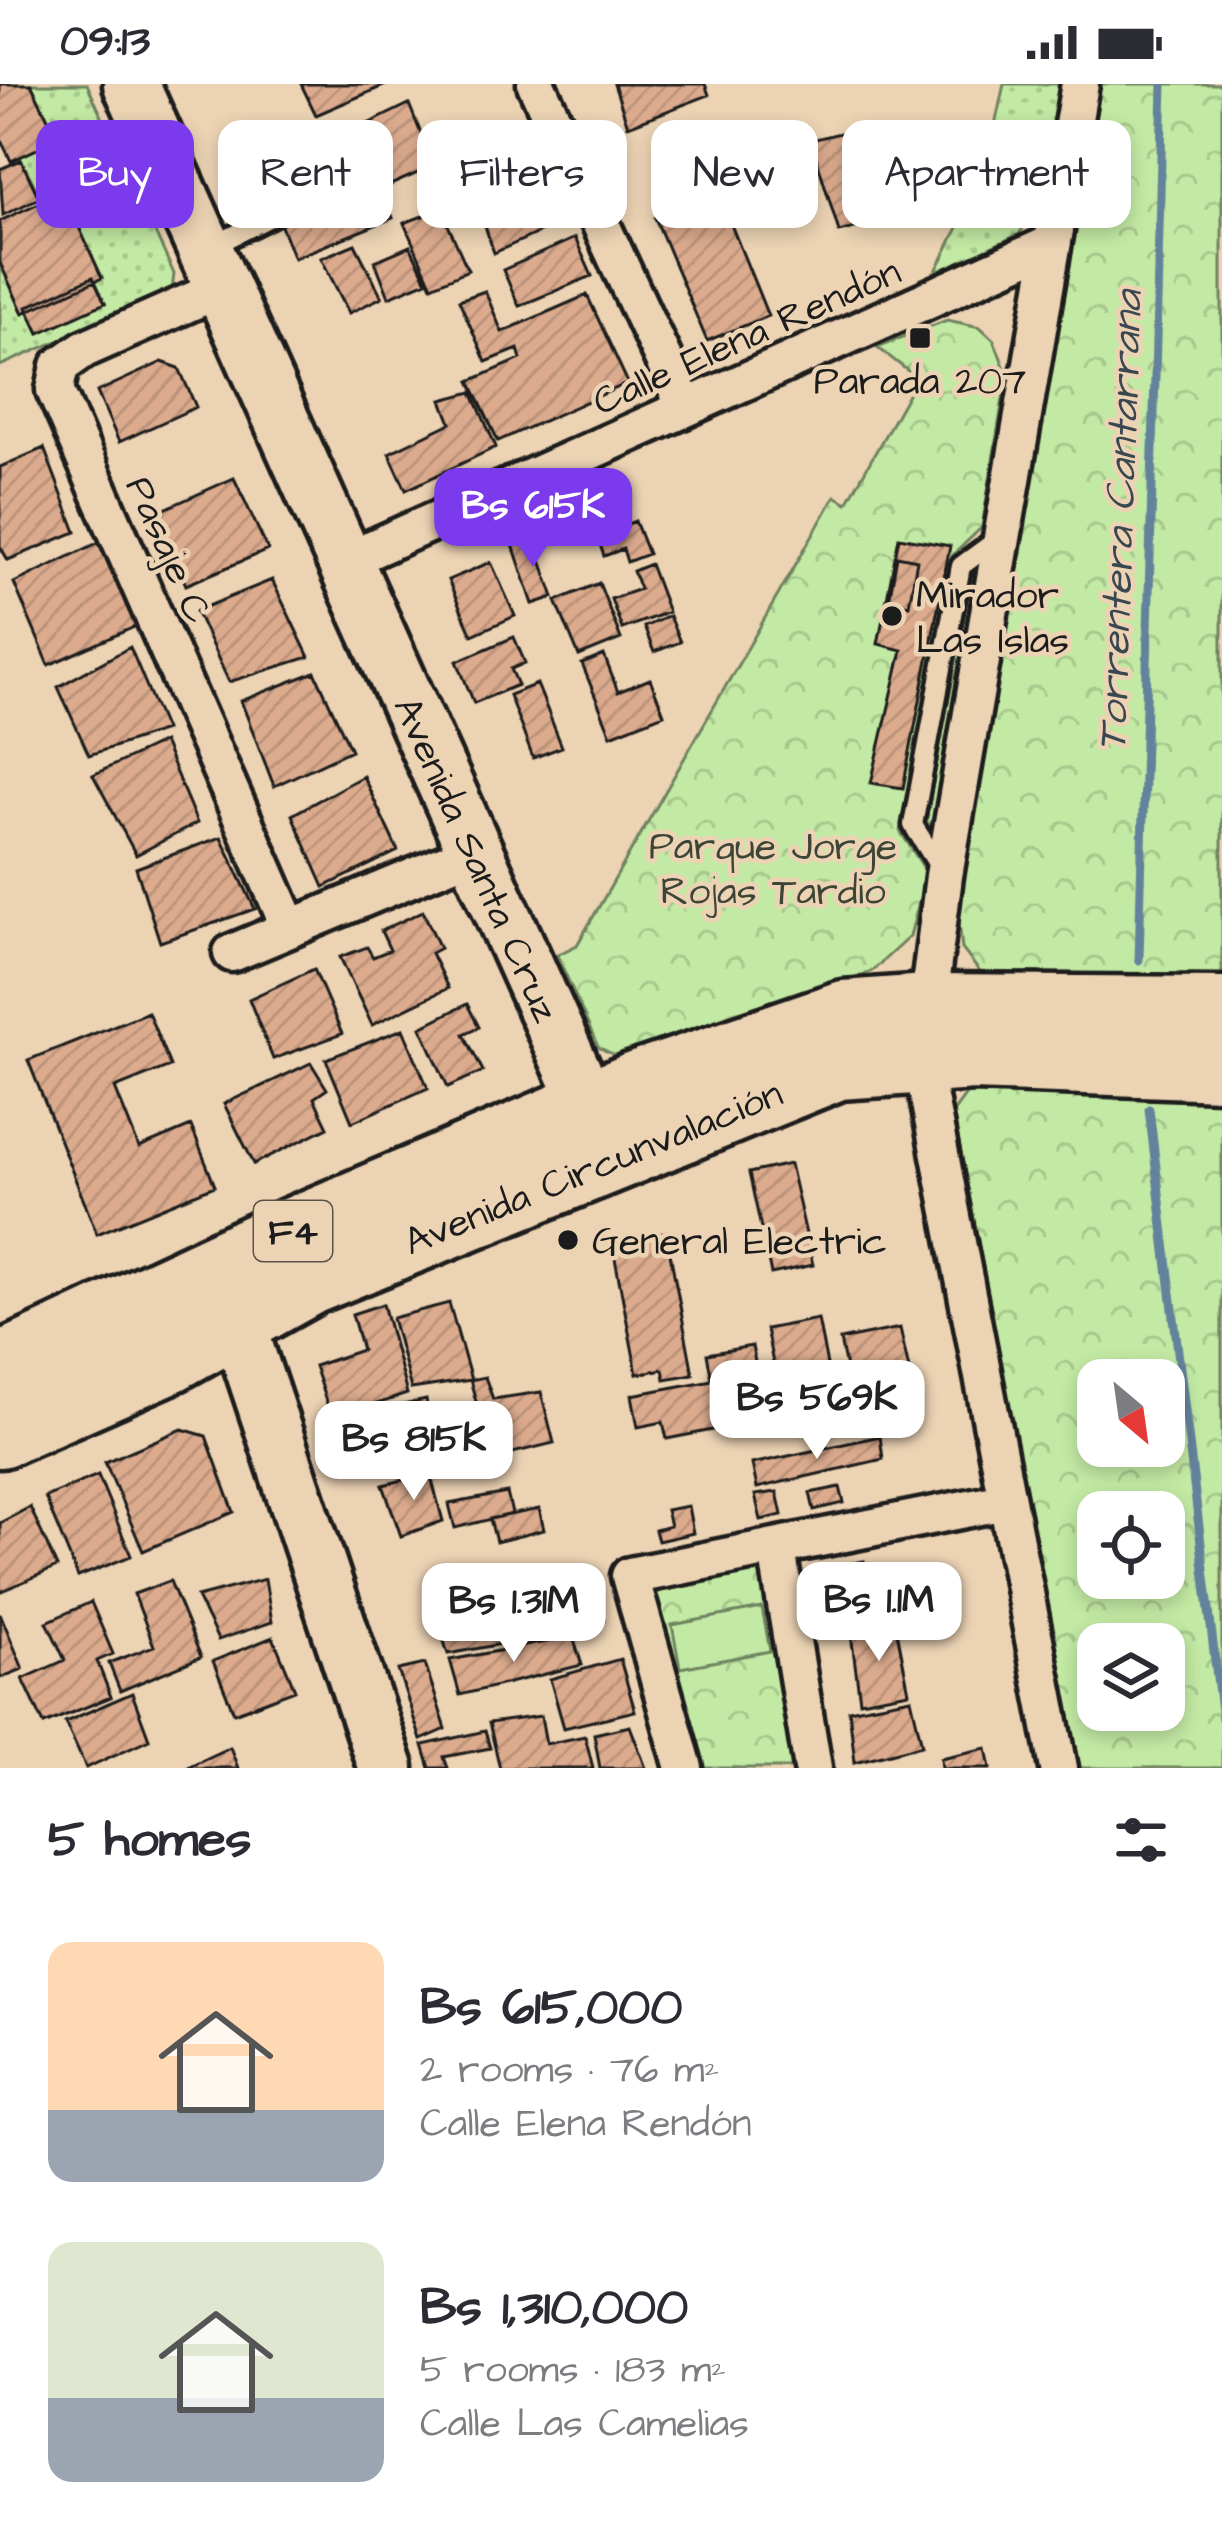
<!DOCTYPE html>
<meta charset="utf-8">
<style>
:root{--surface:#fff;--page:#f7f7f7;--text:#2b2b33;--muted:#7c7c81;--accent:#7c3aed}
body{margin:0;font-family:"Architects Daughter",sans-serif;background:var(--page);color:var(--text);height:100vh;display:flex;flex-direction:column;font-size:45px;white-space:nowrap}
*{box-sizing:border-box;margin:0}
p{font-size:39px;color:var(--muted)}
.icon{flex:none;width:66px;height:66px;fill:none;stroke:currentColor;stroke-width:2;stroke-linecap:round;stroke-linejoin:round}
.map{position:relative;height:1684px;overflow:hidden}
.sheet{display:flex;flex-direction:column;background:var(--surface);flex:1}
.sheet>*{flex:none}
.top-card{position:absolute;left:36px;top:36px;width:1152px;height:108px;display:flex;gap:24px}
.needle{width:78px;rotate:151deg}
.tools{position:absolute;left:1077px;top:1275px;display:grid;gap:24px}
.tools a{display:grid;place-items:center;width:108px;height:108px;border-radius:24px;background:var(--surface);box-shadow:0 6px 18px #0003;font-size:60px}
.price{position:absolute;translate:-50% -102px;padding:0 27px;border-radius:24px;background:#fff;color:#222;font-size:39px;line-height:78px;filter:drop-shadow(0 3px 6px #0008)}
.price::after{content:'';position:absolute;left:50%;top:72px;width:36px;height:27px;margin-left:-18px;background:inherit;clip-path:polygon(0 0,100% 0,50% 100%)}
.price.selected{background:var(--accent);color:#fff}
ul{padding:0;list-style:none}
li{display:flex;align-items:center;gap:36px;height:300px;padding:0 48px}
li span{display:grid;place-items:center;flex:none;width:336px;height:240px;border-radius:24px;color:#555}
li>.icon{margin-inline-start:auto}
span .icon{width:144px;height:144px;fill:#fffc;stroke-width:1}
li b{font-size:51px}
h2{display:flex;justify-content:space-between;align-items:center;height:144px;padding:0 48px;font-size:51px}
.chip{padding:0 42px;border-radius:24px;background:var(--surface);box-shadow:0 6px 18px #0003;font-size:42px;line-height:108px}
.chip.selected{background:var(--accent);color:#fff}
.status{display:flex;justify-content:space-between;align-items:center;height:84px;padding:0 60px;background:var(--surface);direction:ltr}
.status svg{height:33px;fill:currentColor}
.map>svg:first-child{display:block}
.grass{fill:url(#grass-dots);stroke:#708360;stroke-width:3}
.forest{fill:url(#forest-crowns);stroke:#708360;stroke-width:3;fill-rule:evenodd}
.pitch{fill:#c3eaa4;stroke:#708360;stroke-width:3}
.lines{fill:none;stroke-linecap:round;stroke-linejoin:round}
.stream{stroke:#64839c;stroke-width:9}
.building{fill:url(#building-hatch);stroke:#1c1c1c;stroke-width:3}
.lane-casing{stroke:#1c1c1c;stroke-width:27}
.street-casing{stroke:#1c1c1c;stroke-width:45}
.secondary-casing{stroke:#1c1c1c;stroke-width:63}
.highway-casing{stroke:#1c1c1c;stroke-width:75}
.lane{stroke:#ecd3b4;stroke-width:18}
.street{stroke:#ecd3b4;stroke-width:36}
.secondary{stroke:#ecd3b4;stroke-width:54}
.highway{stroke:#ecd3b4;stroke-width:66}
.poi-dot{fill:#1c1c1c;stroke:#ecd3b4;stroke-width:4.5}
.labels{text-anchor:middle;stroke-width:9;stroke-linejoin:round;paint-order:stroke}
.shield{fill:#ecd3b4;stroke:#5a534a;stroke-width:3}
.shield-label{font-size:36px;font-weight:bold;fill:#1c1c1c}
.street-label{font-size:39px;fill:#1c1c1c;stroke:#ecd3b4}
.poi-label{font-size:39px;fill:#1c1c1c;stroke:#ecd3b4;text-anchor:start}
.park-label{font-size:39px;fill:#3d4537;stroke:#ecd3b4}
.water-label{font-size:42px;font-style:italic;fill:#3a4751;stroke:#ecd3b4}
</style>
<div class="status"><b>09:13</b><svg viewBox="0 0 49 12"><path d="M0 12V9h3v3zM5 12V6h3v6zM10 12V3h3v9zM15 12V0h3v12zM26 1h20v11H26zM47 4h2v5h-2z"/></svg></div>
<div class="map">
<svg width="1222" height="1684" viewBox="0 0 1222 1684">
<defs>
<pattern id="grass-dots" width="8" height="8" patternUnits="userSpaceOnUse" patternTransform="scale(3)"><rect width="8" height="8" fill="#c3eaa4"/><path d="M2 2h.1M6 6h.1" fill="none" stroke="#a7c88d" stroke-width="1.8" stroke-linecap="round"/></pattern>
<pattern id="forest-crowns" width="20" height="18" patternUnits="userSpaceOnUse" patternTransform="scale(3)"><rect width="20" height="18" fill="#c3eaa4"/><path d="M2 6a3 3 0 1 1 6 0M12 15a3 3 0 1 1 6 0" fill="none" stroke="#a7c88d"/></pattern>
<pattern id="building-hatch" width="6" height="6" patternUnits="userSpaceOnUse" patternTransform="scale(3)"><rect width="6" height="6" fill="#dcab8e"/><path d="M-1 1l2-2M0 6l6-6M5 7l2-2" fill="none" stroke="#bc937a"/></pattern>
</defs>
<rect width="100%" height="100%" fill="#ecd3b4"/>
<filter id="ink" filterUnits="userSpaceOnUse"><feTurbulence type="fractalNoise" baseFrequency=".00833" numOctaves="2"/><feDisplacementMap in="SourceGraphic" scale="24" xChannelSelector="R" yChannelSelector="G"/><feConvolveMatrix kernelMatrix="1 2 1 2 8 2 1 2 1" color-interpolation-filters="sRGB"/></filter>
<g filter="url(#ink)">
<path class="grass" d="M31,0h56l87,190 -2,18 -172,74v-103l22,49 6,-1 11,22 66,-30 -10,-22 7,-4 -39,-84 -21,8 -22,-44 38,-19z
M1004,0h59l-20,113 -24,37 -84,39 49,-97z
M983,479l-47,272 -10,-14 46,-250z"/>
<path class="forest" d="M1095,0h127v909l-232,-8 -28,-36 -4,-38z
M947,236l33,7 14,13 13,34 -25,153 -30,29 -52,275 27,42 -17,63 -38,35 -243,91 -31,-15 -41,-92 20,-10 258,-449 12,7 70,-125 -40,-31z
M969,1006l253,8v670h-143l-126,-656zM1098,1296h66v66h-66zM1098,1428h66v66h-66zM1098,1560h66v66h-66z
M763,1480l42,204h-109l-45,-185z"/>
<path class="pitch" d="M762,1524l8,43 -90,17 -8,-43z"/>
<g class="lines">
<path class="stream" d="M1139,876l24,-876
M1149,1025l73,610"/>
</g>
<path class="building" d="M0,0h31l27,55 -47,22 -11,-23z
M301,0h87l-72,31z
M614,0h91l4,11 -81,31z
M409,20l25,62 -53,23 12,29 -99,40 -28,-69 53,-22 -7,-16z
M844,48l27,92 -32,8 -28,-92z
M21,76l18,38 -36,17 -3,-46z
M534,88l21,53 -61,28 -20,-60z
M63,108l39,86 -79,35 -23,-50v-42z
M719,111l49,121 -61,25 -52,-123z
M441,125l27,61 -36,16 -28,-63z
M575,154l17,38 -73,30 -16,-36z
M355,160l27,53 -33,16 -28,-55z
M410,162l17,35 -38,16 -14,-36z
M93,193l12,26 -66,30 -12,-26z
M485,207l17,41 85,-37 41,88 -130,58 -28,-60 51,-22 -3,-10 -32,13 -27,-62z
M162,278l17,6 17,39 -77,35 -22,-50z
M472,308l24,55 -90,43 -17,-37 62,-30 -9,-23z
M44,364l32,84 -68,28 -8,-14v-79z
M234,394l34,72 -82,35 -30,-72z
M619,395l11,26 -42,18 -11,-26z
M635,437l13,33 -21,8 -4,-13 -19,7 -7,-20z
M532,451l22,62 -21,7 -21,-62z
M899,453l51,9 -47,242 -32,-5 31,-133 -24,-6z
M106,455l35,85 -92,41 -35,-82z
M897,472l20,4 -8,45 -20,-4z
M491,478l24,54 -43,19 -24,-55z
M650,480l18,48 -46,17 -11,-30 29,-10 -7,-18z
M272,496l37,77 -80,25 -33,-71z
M599,499l22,56 -42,17 -23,-55z
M669,532l11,26 -26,10 -10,-25z
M514,553l11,26 -14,6 7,16 -44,18 -17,-42z
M130,563l35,83 -76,25 -31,-68z
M604,571l14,37 32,-13 14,35 -53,21 -29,-71z
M315,588l36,78 -77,36 -33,-85z
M537,600l25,63 -29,11 -24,-63z
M163,658l34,81 -61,32 -43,-80z
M363,692l35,75 -74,36 -32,-72z
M221,753l34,72 -95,33 -24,-74z
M423,827l17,37 -9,5 17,35 -76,37 -32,-68 27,-10 6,10 17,-7 -9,-19z
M314,885l28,65 -69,25 -24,-60z
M467,920l12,23 -15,7 19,37 -35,16 -27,-60z
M148,928l22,54 -55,22 24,60 52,-22 24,60 -118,48 -69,-174z
M403,945l25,59 -76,34 -26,-63z
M311,979l16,26 -13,9 14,29 -74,37 -30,-60z
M790,1080l23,101 -42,9 -22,-101z
M666,1148l27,142 -28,5 -2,-10 -26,5 -23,-121 15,-3 -2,-10z
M449,1219l22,77 -60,9 -19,-71z
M383,1220l24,90 -75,25 -18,-53 48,-16 -10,-36z
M818,1235l13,67 -51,11 -14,-68z
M900,1244l10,46 -60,13 -10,-47z
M752,1262l11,59 -37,7 2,15 -61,12 -4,-17 -25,5 -6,-32 80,-15 -5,-26z
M485,1293l8,22 48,-7 13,51 -62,15 -22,-78z
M426,1316l9,43 -77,17 -10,-43z
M182,1345l24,7 28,76 -91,39 -38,-89z
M880,1352l3,23 -126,29 -5,-24z
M430,1389l13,48 -42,15 -18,-51z
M98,1391l33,81 -53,21 -33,-80z
M840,1403l4,16 -30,7 -4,-17z
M777,1408l5,23 -21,5 -6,-25z
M507,1409l5,21 -57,14 -6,-24z
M688,1422l5,27 -35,8 -3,-11 15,-4 -4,-16z
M30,1423l27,60 -57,25v-69z
M539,1425l5,21 -48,12 -6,-23z
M864,1477l11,42 -55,14 -5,-47z
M597,1488l7,49 -62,13 -9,-52z
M265,1495l7,43 -54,18 -21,-43z
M491,1495l9,39 20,-5 8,26 -80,15 -19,-60z
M170,1497l31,76 -81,34 -11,-28 45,-17 -20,-52z
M91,1518l22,52 -16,7 14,36 -67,27 -21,-45 42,-19 -18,-38z
M0,1529l23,56 -23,9z
M896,1542l13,66 -49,9 -9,-67z
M273,1553l22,53 -61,23 -21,-52z
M573,1553l9,28 -122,30 -10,-35z
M620,1575l15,52 -71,17 -14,-49z
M425,1580l21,65 -25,11 -23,-70z
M132,1609l17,46 -63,29 -21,-46z
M911,1614l11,47 -67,17 -6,-52z
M541,1632l5,28 39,-8 8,32h-93l-11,-45z
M630,1642l16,42h-46l-6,-34z
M485,1647l5,17 -46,9 4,11h-18l-7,-23z
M230,1663l8,21h-53z
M987,1664l4,20h-49l-1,-10z"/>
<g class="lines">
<defs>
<path id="lane" d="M209,164l67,-34
M942,787l-29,-46 48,-259 37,-27"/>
<path id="street" d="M536,0l149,322
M222,204l-138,61 -24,17 -5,24 235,538
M343,478l708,-318
M232,869l244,-102
M777,1466l36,218
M684,1684l-54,-192 375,-75
M1059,1684l-138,-711 23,-181 136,-792"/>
<g id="secondary">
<path id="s1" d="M131,0l475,1060"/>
<path d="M238,1240l148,444"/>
</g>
<g id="highway">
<path d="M0,1283l279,-130 356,-151 209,-72 83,-6 295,2"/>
<path id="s2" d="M0,1350l170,-75 140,-78 528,-215 135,-9 249,9"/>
</g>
</defs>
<use href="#lane" class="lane-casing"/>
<use href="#street" class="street-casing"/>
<use href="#secondary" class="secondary-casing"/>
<use href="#highway" class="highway-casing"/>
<use href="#lane" class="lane"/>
<use href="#street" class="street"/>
<use href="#secondary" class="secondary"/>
<use href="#highway" class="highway"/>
</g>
</g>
<g class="poi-dot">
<rect x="908" y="242" width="24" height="24" rx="6"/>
<circle cx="892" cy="532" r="12"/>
<circle cx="568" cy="1156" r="12"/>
</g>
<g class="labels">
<rect class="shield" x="254" y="1117" width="78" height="60" rx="9"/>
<g class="shield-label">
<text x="293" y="1160">F4</text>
</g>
<g class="street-label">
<text transform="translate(746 251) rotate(-24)" y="14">Calle Elena Rendón</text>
<text transform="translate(170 465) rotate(66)" y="14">Pasaje C</text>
<text dy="14" stroke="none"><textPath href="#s1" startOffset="849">Avenida Santa Cruz</textPath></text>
<text dy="14" stroke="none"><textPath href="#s2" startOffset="651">Avenida Circunvalación</textPath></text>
</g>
<g class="poi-label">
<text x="920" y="310" text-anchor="middle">Parada 207</text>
<text x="916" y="524">Mirador<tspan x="916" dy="45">Las Islas</tspan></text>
<text x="592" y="1170">General Electric</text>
</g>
<g class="park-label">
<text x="773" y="775">Parque Jorge<tspan x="773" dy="45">Rojas Tardio</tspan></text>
</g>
<g class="water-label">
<text transform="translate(1118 437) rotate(-88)" y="15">Torrentera Cantarrana</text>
</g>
</g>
</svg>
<div class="tools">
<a><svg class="needle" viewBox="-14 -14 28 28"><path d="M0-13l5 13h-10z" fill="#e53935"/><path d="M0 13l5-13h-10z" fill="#7c7c81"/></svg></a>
<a><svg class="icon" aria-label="locate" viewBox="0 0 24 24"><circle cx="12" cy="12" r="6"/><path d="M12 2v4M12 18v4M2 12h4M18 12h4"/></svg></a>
<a><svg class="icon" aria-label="layers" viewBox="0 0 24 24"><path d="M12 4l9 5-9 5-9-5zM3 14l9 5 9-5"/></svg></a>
</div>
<b class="price selected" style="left:533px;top:486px">Bs 615K</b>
<b class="price" style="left:817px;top:1378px">Bs 569K</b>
<b class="price" style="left:414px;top:1419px">Bs 815K</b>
<b class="price" style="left:879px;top:1580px">Bs 1.1M</b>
<b class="price" style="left:514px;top:1581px">Bs 1.31M</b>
<div class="top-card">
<a class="chip selected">Buy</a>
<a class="chip">Rent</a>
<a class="chip">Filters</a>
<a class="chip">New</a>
<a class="chip">Apartment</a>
</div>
</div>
<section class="sheet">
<h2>5 homes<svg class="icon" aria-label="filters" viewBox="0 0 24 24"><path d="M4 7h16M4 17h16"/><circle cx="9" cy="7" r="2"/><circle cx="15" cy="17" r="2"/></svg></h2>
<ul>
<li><span style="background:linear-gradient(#ffd9b3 70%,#9aa5b1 0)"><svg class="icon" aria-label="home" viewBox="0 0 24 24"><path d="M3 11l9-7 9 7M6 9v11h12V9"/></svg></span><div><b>Bs 615,000</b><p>2 rooms · 76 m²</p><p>Calle Elena Rendón</p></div></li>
<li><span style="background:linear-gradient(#dfe7d0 65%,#9aa5b1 0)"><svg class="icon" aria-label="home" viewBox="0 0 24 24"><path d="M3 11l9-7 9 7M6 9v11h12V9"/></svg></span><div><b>Bs 1,310,000</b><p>5 rooms · 183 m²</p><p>Calle Las Camelias</p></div></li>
</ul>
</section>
